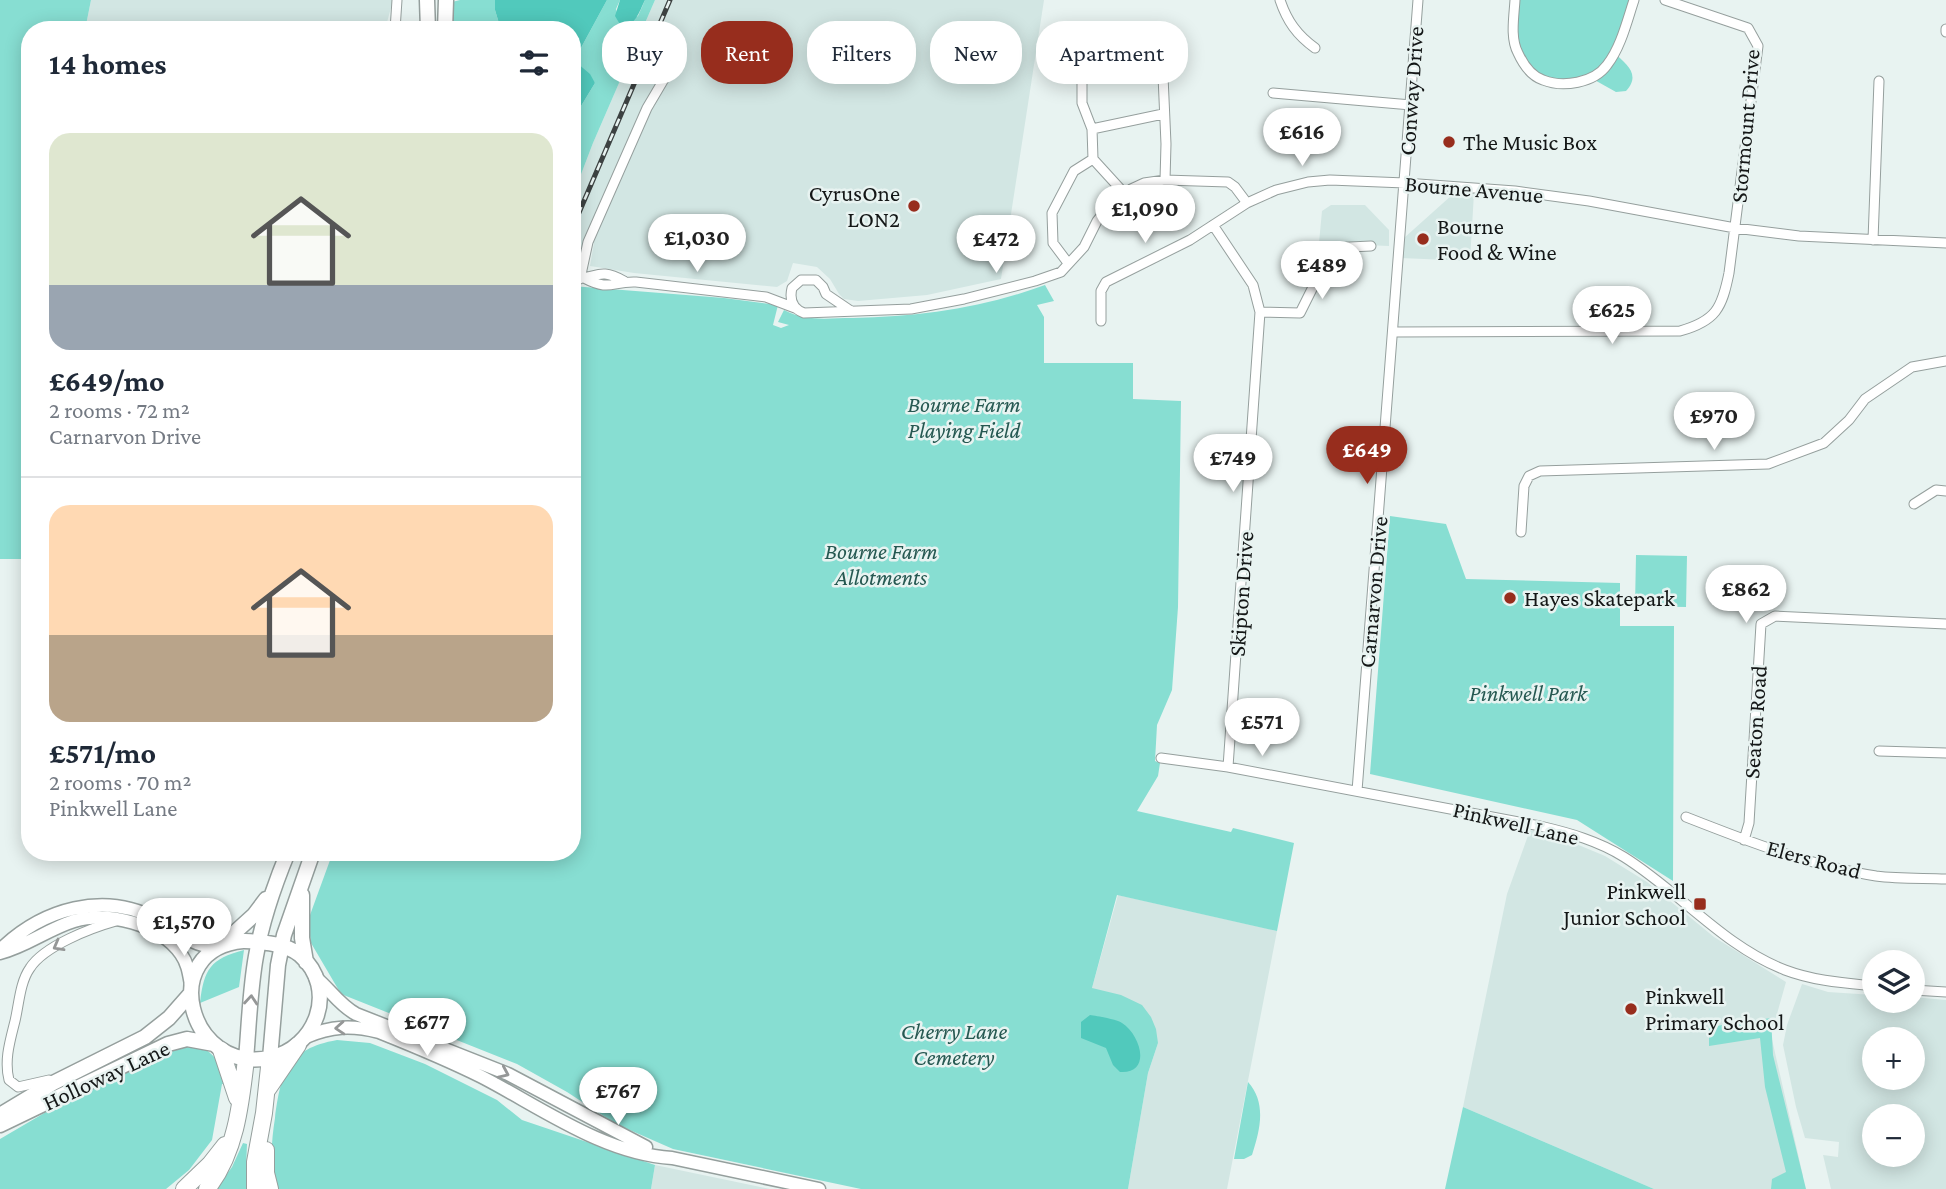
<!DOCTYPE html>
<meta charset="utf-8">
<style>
:root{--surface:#fff;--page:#f2f2f3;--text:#1f2937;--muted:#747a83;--line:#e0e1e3;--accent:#972d1d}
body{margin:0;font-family:"Crimson Pro",serif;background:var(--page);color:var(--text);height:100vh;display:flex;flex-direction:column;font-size:26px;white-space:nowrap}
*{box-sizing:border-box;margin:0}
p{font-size:23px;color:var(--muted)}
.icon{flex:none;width:38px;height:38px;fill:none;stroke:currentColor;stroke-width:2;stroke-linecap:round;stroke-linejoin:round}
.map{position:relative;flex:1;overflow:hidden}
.details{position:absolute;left:21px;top:21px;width:560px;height:840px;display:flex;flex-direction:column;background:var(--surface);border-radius:28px;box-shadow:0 4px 18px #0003}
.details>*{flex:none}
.guide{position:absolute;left:602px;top:21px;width:665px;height:63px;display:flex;gap:14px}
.controls{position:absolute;left:1862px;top:950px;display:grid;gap:14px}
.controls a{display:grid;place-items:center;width:63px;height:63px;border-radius:50%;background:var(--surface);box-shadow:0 4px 18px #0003;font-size:35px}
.price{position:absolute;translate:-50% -60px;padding:0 16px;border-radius:24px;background:#fff;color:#222;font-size:23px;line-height:46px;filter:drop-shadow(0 2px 4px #0008)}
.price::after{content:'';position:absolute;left:50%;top:42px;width:21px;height:16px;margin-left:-10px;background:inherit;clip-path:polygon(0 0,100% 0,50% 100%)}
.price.on{background:var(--accent);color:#fff}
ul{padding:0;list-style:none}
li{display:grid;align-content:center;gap:14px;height:371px;padding:0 28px}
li+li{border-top:2px solid var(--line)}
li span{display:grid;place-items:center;height:217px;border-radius:21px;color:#555}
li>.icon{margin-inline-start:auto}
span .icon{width:126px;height:126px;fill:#fffc;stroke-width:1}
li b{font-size:30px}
h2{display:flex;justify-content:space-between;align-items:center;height:84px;padding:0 28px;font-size:30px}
.chip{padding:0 24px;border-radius:28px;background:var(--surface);box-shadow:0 4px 18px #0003;font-size:24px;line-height:63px}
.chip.on{background:var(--accent);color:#fff}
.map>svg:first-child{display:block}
.built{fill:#d2e6e3;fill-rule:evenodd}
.green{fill:#87ded2}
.water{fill:#51c9bc}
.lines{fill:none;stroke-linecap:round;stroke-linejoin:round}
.street-casing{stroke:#959f9d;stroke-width:11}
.secondary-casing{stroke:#959f9d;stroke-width:15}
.primary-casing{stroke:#959f9d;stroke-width:17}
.highway-casing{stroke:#959f9d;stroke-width:18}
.street{stroke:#fff;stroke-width:9}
.secondary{stroke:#fff;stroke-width:12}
.primary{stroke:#fff;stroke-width:14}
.highway{stroke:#fff;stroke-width:16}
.rail-casing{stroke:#3d4242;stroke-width:5}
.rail{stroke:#e8f3f1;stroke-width:2.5;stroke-dasharray:8;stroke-linecap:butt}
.oneway{stroke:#959797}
.poi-dot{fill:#972d1d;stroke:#e8f3f1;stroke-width:2.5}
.labels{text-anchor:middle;stroke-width:5;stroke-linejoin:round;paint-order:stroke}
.street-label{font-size:23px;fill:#141717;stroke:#e8f3f1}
.poi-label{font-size:23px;fill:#141717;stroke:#e8f3f1;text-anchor:start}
.park-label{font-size:23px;font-style:italic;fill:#255851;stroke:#e8f3f1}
</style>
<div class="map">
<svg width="1946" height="1189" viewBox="0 0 1946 1189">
<rect width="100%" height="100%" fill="#e8f3f1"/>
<path class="built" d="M91,0h302l-8,30h-300z
M655,0h389l-43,279 -74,16 -69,6 -14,-2 -5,-5 -9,-15 -13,-12 -24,-4 -6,18 -10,6 -143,-14 -44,-7 4,-23 -10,-2 -4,23 -8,1v-67l21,-55z
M1474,193l-4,68 -69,-3 3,-20 48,-43z
M1331,205h34l24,25v16l-70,-3 3,-32z
M1530,830l39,11 36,15 42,26 67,55 72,45 -15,53 32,141 -5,13h-144l-191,-82 44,-213z
M1118,895l159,36 -50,258h-99l20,-116 10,-30 -66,-55z
M1802,984l26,8 46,3v6h39v-4l33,3v189h-115l-8,-34 15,2 1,-15 -34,-4 -9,-31 -13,-62 4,-20zM1874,1040h39v38h-39zM1874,1116h39v39h-39z
M655,1165l115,24h-119z"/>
<path class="green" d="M0,0h91l-6,30h-55v529h-30z
M460,0h35v10l6,20h-49v-28z
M607,0h13l-4,9 5,17 17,-10 7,-16h10l-62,143 -21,55v-77l23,-38 -18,-20 -1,-6z
M1515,0h119l-20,53c13,11 27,22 12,38l-10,1 -25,-14c-44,11 -47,4 -75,-27z
M1045,285l9,16 -17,4 7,12v46h89v36l48,2 -3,206 -6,83 -15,35 -2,36 5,2 -2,13 -21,35 94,21 2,-4 61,15 -17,88 -160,-36 -25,93 29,7 21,10 9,12 5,12 2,14 -10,30 -20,116h-267l-188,-40 -57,-25 -49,-32 -50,-28 -176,-70 -30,-51 -2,-14 1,-14 23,-63h239v-566l152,12 54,7 -5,20 8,3 8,-3 -11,-3 6,-12c24,12 42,8 69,8 66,-1 130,-10 192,-33z
M1390,516l56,8 20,55 154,4v43h54l-1,255 -96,-61 -207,-46z
M1636,555l51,1 -1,51 -51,-1z
M244,950l-5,37 -39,16c4,-34 10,-44 44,-53z
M1771,1018l2,37 33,134h-35l1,-10 14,-7 -21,-85 -5,-49 -51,8v-19z
M337,1040l33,3 55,21 72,36 25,20 133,45 -4,24h-375c-6,-25 -5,-46 -1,-71 6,-45 12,-69 62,-78z
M182,1046c30,-2 36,14 46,38h-6l-10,56 -23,30 -23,19h-166v-50l70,-41z
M1248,1082c19,21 12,48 4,73l-8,4h-10z
M1463,1107l191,82h-209z
M243,1143l4,1 -1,24 3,21h-33l16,-22z"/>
<path class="water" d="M495,0h112l-31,57 1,6 13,11 5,9 -23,38v-91h-71l-6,-20z
M620,0h25c-6,12 -9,26 -24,26l-6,-10z
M1090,1015c7,1 26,4 32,8 19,12 30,51 -2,49l-7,-7 -7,-17 -25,-10v-16z"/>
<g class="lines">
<defs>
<path id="street" d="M1280,0c7,21 17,35 35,48
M1515,0c-1,17 -5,38 3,53 5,11 13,23 25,27 20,8 51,3 64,-15 14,-18 20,-44 27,-65
M1946,29v3
M395,30l2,-30
M1273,93l138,12
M1092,129l71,-15
M1124,193l-31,-34 -1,-30 -10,-26v-50l3,-10 4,-4 65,8 8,6 4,91 -1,36
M1213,225l40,60 7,27 -32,455
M1873,240l6,-159
M1068,263l-15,-20 -1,-30 22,-42 19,-12
M572,278c25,2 25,-12 52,3
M584,278c27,14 27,3 52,4l130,15 29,11
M580,279l8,-37 59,-134 23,-39
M851,311l-25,-17 -3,-7 -7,-7h-15l-9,8c-3,12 1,21 12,25l107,-4 53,-10 71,-18 26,-9 23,-25 13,-26 12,-15 22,-17 13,-6 21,-3 63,2 7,5 12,16
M1260,312l40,1 15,-30 8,-31 6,-4 42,-2
M1101,321v-30l5,-9 84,-42 57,-37 29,-13 32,-8 22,-2 75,3 110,8 74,10 146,27 64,8 147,7
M1394,332l286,-1c36,-10 42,-23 49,-58l29,-227 -10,-18 -83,-28
M1914,504l22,-14 10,1
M1521,532l3,-46 5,-10 11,-5 228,-7 56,-21 25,-23 16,-21 47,-32 34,-6
M1879,751l67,2
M1161,758l67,9 312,59c30,7 58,15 84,31 56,35 99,89 161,113 29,11 59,13 89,16
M1357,791l61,-791
M1686,817c61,24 125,49 190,59 23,3 47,2 70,3
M1744,840l5,-17 12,-199 14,-8 171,8
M1913,990l33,2
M49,1080l-31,7 -9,-7c-5,-20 1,-39 6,-59 4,-17 5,-39 15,-53 14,-22 61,-40 86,-47"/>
<path id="secondary" d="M0,950c42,-41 104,-60 158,-30 23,13 30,24 58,28
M0,953c27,-7 48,-24 74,-32 34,-10 86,3 107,33 7,10 8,20 10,31
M315,977c15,12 24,28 41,37l152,60 138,73
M306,1037c25,-11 46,-12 73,-5 35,14 69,28 103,45 58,30 122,77 190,81l147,31"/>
<path id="primary" d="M427,0l1,30
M445,30l1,-30
M302,895v43l4,24
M243,941c18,1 43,2 57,14 39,34 16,94 -31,103 -81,16 -113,-109 -26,-117z
M222,944l32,-29 12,-16
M270,1058l8,-93 6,-30 29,-83
M246,1059c3,-34 4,-70 10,-103 6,-36 18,-70 32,-104
M0,1115l53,-32 92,-46 24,-19 22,-25
M0,1125l168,-81 19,-5 27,5"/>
<path id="highway" d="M221,1050l16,48
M268,1089l30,-44
M266,1150v23l4,16
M184,1189l26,-25 15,-19
M207,1189c29,-36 34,-86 39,-130
M255,1189v-27l9,-49 6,-55"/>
</defs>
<use href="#street" class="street-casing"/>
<use href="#secondary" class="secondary-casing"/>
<use href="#primary" class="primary-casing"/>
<use href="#highway" class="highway-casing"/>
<use href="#street" class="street"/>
<use href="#secondary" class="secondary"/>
<use href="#primary" class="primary"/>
<use href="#highway" class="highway"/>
<defs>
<path id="rail" d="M572,229l98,-229"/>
</defs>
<use href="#rail" class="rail-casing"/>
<use href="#rail" class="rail"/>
</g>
<defs><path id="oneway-chevron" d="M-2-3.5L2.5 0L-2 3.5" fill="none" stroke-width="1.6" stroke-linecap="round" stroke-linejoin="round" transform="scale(1.75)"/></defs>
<g class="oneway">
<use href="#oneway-chevron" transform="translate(58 946) rotate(151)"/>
<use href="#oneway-chevron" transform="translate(251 1000) rotate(-85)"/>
<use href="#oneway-chevron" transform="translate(340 1028) rotate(176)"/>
<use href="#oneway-chevron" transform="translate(504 1073) rotate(24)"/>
</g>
<g class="poi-dot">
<circle cx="1449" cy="142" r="7"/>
<circle cx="914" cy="206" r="7"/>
<circle cx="1423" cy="239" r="7"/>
<circle cx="1510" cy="598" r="7"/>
<rect x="1693" y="897" width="14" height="14" rx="3.5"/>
<circle cx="1631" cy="1009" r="7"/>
</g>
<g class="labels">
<g class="street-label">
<text transform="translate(1411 91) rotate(-86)" y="8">Conway Drive</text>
<text transform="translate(1745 126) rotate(-85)" y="8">Stormount Drive</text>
<text transform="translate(1474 189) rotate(5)" y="8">Bourne Avenue</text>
<text transform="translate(1373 592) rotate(-85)" y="8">Carnarvon Drive</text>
<text transform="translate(1241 594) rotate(-86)" y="8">Skipton Drive</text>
<text transform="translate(1755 722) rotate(-86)" y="8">Seaton Road</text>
<text transform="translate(1516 823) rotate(13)" y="8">Pinkwell Lane</text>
<text transform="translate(1814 859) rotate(15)" y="8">Elers Road</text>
<text transform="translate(106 1075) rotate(-25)" y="8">Holloway Lane</text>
</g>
<g class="poi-label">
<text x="1463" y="150">The Music Box</text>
<text x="900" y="201" text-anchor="end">CyrusOne<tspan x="900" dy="26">LON2</tspan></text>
<text x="1437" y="234">Bourne<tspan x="1437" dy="26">Food &amp; Wine</tspan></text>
<text x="1524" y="606">Hayes Skatepark</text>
<text x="1686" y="899" text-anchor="end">Pinkwell<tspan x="1686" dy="26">Junior School</tspan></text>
<text x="1645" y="1004">Pinkwell<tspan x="1645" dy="26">Primary School</tspan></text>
</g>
<g class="park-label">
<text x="964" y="412">Bourne Farm<tspan x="964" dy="26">Playing Field</tspan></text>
<text x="881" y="559">Bourne Farm<tspan x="881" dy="26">Allotments</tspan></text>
<text x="1528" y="701">Pinkwell Park</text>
<text x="954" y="1039">Cherry Lane<tspan x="954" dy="26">Cemetery</tspan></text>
</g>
</g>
</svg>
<div class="controls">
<a><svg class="icon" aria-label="layers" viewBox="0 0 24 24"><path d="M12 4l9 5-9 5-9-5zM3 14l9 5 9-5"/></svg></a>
<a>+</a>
<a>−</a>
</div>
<b class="price" style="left:1302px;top:168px">£616</b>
<b class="price" style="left:1145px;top:245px">£1,090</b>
<b class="price" style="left:697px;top:274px">£1,030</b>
<b class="price" style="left:996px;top:275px">£472</b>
<b class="price" style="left:1322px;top:301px">£489</b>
<b class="price" style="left:1612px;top:346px">£625</b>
<b class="price" style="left:1714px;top:452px">£970</b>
<b class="price on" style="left:1367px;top:486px">£649</b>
<b class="price" style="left:1233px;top:494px">£749</b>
<b class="price" style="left:1746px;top:625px">£862</b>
<b class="price" style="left:1262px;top:758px">£571</b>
<b class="price" style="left:184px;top:958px">£1,570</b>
<b class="price" style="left:427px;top:1058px">£677</b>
<b class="price" style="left:618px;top:1127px">£767</b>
<div class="guide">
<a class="chip">Buy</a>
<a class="chip on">Rent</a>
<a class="chip">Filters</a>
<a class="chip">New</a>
<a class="chip">Apartment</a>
</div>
<section class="details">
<h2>14 homes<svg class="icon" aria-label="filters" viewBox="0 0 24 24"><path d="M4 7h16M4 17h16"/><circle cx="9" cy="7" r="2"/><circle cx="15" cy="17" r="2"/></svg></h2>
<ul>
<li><span style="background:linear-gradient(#dfe7d0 70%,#9aa5b1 0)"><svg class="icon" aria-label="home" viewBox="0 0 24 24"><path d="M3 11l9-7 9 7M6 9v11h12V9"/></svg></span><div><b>£649/mo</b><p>2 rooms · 72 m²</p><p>Carnarvon Drive</p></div></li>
<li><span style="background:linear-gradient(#ffd9b3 60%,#b9a48a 0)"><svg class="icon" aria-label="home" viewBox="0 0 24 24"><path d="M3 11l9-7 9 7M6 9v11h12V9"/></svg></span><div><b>£571/mo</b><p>2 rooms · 70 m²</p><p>Pinkwell Lane</p></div></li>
</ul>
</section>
</div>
